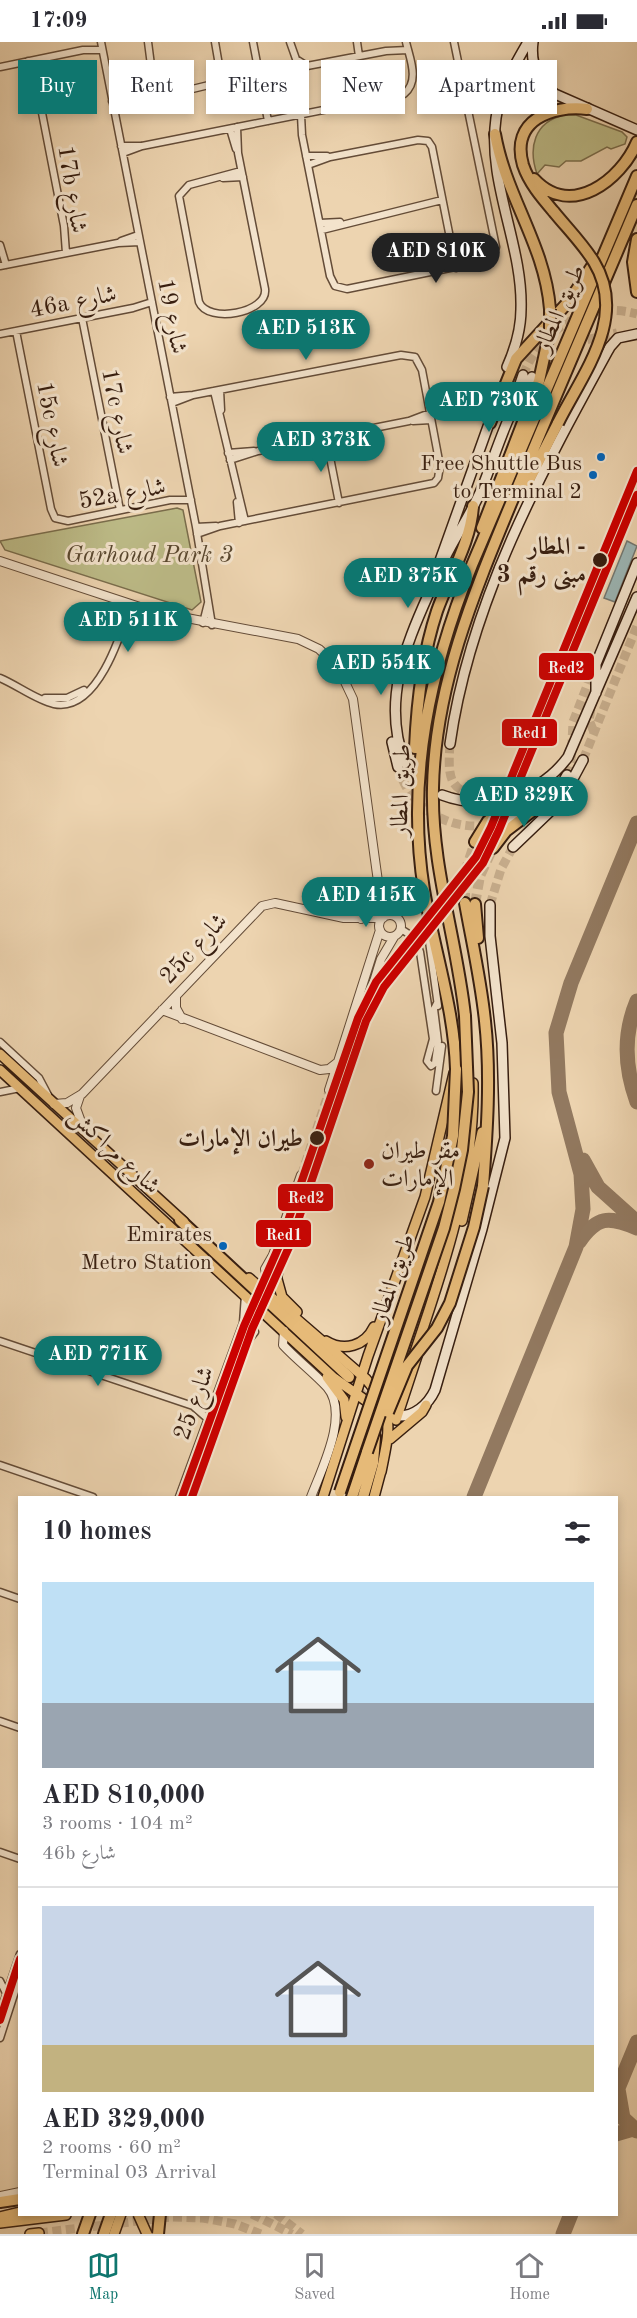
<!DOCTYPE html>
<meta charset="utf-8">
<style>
:root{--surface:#fff;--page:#f7f7f7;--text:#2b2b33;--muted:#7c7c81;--line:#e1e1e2;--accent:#0f766e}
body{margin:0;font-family:"Old Standard TT",Amiri,serif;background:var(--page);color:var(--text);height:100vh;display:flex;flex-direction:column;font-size:22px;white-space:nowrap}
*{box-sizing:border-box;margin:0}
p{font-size:20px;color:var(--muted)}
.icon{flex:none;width:33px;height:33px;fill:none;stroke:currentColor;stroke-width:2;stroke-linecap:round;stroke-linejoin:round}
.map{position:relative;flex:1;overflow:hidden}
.details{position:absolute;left:18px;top:1454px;width:600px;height:720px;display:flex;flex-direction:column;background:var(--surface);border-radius:0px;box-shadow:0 3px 9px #0003}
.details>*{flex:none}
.hud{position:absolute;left:18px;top:18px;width:602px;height:54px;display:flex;gap:12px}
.price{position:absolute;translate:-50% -51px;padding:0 14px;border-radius:21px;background:var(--accent);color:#fff;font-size:20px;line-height:39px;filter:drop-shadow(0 2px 3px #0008)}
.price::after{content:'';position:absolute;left:50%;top:36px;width:18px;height:14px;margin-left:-9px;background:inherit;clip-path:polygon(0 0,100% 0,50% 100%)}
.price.on{background:#222;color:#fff}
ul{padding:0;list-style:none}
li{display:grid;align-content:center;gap:12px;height:318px;padding:0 24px}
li+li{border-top:2px solid var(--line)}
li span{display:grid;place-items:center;height:186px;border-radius:0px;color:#555}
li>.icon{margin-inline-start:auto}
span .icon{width:108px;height:108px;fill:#fffc;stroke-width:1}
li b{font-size:26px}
h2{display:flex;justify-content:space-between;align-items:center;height:72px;padding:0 24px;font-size:26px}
.pill{padding:0 21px;border-radius:0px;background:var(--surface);box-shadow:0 3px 9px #0003;font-size:21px;line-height:54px}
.pill.on{background:var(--accent);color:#fff}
.status{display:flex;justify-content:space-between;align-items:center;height:42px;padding:0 30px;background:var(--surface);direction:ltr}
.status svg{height:16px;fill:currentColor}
.tab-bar{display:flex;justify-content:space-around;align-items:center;height:84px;border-top:2px solid var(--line);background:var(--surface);font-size:16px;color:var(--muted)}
.tab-bar a{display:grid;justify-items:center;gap:3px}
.tab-bar .on{color:var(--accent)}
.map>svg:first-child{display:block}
.green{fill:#bdbc88;stroke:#7a6d4c;stroke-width:1.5}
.water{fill:#9cb6b5;stroke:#747973;stroke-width:1.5}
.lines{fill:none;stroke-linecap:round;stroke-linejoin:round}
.taxiway{stroke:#927960;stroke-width:15}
.tertiary-tunnel{stroke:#c9b090;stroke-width:8;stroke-dasharray:8 4;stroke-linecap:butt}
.secondary-tunnel{stroke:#c9b090;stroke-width:9;stroke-dasharray:9 4.5;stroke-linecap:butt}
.primary-tunnel{stroke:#c9b090;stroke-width:9;stroke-dasharray:9 4.5;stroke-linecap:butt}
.trunk-tunnel{stroke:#c9b090;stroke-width:10;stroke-dasharray:10 5;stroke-linecap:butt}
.minor-casing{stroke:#644c38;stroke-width:9}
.tertiary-casing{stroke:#644c38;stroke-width:10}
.secondary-casing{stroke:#371e10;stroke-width:12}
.primary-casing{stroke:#371e10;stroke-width:12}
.trunk-casing{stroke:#371e10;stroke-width:14}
.minor{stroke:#f3e3cc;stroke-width:6}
.tertiary{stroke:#f3e3cc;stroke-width:8}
.secondary{stroke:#f3e3cc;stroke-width:9}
.primary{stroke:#e6ba78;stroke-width:9}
.trunk{stroke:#e6ba78;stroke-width:10}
.primary-bridge-casing{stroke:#371e10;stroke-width:12;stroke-linecap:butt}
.trunk-bridge-casing{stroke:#371e10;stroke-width:14;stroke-linecap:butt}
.primary-bridge{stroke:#e6ba78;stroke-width:9}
.trunk-bridge{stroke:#e6ba78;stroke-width:10}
.metro-1-casing{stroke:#f3e3cc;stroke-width:12}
.metro-2-casing{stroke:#f3e3cc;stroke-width:12}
.metro-1{stroke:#c00;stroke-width:8}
.metro-2{stroke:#c00;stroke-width:8}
.bus-dot{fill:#0065bd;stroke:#f3e3cc;stroke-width:2}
.stop-dot{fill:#371e10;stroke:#f3e3cc;stroke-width:2}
.poi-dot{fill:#8f2418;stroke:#f3e3cc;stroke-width:2}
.labels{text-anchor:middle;stroke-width:6;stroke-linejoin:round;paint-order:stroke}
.bus-label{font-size:22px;fill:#371e10;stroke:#f3e3cc;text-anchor:end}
.street-label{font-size:24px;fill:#371e10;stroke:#f3e3cc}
.stop-label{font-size:24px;font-weight:bold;fill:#371e10;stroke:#f3e3cc;text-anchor:end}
.park-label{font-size:24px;font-style:italic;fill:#58462e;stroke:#f3e3cc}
.poi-label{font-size:24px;fill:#371e10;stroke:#f3e3cc;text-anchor:start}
.line-badge{stroke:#f3e3cc;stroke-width:2}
.badge-label{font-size:16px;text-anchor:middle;font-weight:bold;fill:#fff}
</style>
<div class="status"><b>17:09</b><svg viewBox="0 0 49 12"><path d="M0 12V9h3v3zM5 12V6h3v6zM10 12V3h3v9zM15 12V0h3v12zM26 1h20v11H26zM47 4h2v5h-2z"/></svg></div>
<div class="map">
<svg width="637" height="2192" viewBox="0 0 637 2192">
<rect width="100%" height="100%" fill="#edd4b0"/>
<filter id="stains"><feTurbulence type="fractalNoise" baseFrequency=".00333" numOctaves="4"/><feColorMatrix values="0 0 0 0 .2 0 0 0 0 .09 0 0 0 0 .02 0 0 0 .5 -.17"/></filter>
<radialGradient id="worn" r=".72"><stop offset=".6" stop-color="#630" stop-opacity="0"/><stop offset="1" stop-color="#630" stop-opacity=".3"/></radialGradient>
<path class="green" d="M564,73h12l46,17 5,5 -2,7 -14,5 -4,-2 -26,14h-15l-7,6 -14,-2 -8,9c-9,-26 -3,-52 27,-59z
M177,466l6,2 18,92 -9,8 -187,-60 -5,-9z"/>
<path class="water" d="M627,499l10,5 -22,56 -11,-4z"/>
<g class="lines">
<path class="taxiway" d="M637,959c-14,33 -12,68 0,101
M583,1118l15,27 39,35
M579,1200c18,-26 29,-26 58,-14
M474,1455l102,-250 7,-38 -2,-35 -22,-82 -3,-59 15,-50 66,-160
M618,2047l5,29 14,13
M616,2051l21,-51
M616,2092l17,-5 4,2
M563,2192l8,-20"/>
<path class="tertiary-tunnel" d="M311,1130l28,-78
M301,1133l28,-85"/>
<path class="secondary-tunnel" d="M541,324l35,-24 41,-9
M523,333c18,-46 65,-75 114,-61
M591,667l-2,11 5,12
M450,702c-3,41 1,49 44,54
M583,718l54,-134
M405,721l11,17 21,13
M398,725c12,46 60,69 105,55
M567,733l4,-13 2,-40 22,-57
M490,863l11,-36 12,-22"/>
<path class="primary-tunnel" d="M252,2172l40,20
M276,2172l26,20
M39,2191l132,-16 32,1 32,6 26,10"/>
<path class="trunk-tunnel" d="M465,861v-31l10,-30
M475,862l5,-28 13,-28
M349,1335l20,27 6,27"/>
<defs>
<path id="minor" d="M101,0l95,485 16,98
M148,0l7,54
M253,0l15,79
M290,0l6,17 11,7 79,-15 22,-1
M357,0l2,14
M28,19l8,21 28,144 2,27
M0,25l83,-17h19
M155,33l6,20
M112,59l21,-1
M114,66l99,-24 7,-13 -5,-29
M301,73l1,20 28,141 5,10 12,3 142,-29 7,-13 -42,-205
M237,85l1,26 27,136c3,24 -57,35 -66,13l-20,-106 10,-11 52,-14
M230,87l6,20
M121,104h20
M123,111l19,-7 262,-52c16,-13 6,-35 2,-52
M306,114h21
M308,123l22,-8 88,-17 10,1 4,6 24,121
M223,136l20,-1
M320,181l20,-1
M322,188l120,-30
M121,199l17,-6
M0,203l6,20
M0,224l118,-23 22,-1
M82,276l38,192
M16,289l35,178 4,9 13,3 102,-21h21
M0,292l133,-26 19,-6
M220,348l1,20
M214,349l31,130
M170,355l23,-2 208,-40 14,2 7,13 18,96 -2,12 -4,5 -214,43 -23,8
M172,361l21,-8
M413,379l18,-1
M326,395l13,66
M228,411l26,-2
M230,418l28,-9 151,-30 21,-8
M237,460l2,21
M196,485l20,-1
M203,581l5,-20
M0,636c17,7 36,22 54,26 43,9 67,-69 76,-99
M45,656h22l17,-8
M427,885l11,79
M401,887l14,9 5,14 13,87 -6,22 4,5 4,-3 3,-22 -4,-32 3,-6
M0,1000l39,36 9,17
M436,1049l6,-45
M0,1050l20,-4
M0,1299l193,65 15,13
M0,1423l93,32
M179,1455l64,-174 2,-28
M187,1455l50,-142 18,-23 -4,-9h-8
M0,1550l20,7
M0,1679l20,7
M0,1810l20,7
M0,1939l6,12
M0,1971l20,-59
M0,1996l20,-62"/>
<path id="tertiary" d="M0,519l155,51 143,27 21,10 19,18 15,32 30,219
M382,852l14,22
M379 884a11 11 0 1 1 22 0a11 11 0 1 1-22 0Z
M361,877l14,-11 4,-12
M176,954v12l6,11
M162,968l158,60 9,-1 9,-7
M329,1048l51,-160
M339,1052l42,-135 13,-22
M80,1054l-4,12 8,22
M54,1062l13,-1 15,-9 180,-188 13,-3 69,15h38
M301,1133l-28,80 -8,14 2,9 5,3 6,-5 3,-19 30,-85
M284,1289l-1,14c14,15 30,27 44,42 23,27 -5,81 -16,110
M0,2154l20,-4"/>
<path id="secondary" d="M533,0c-3,22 5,39 22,52l82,36
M507,325c8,-18 14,-37 14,-58 2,-64 -34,-126 -25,-191 4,-28 18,-52 32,-76
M517,351l6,-18
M445,516c11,-23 27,-45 37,-70 15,-37 26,-79 50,-111
M427,555l64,-179
M596,651v-29l41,-101
M392,700l6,25
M450,702c20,-143 92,-273 160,-397l8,-9 19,-4
M405,721c-23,-60 -1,-114 24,-170
M442,753c45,17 98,0 126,-38l69,-160
M512,758l31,3
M503,780c26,-11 51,-20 64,-47
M513,805l48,-46 22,-41
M397,1374c17,1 31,-11 38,-26l47,-161 23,-91 -3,-95 -12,-107v-31"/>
<path id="primary" d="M0,1012l184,168
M0,1028l334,308 38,27 25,11
M462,1179l20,-89
M249,1236l117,101c30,36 23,51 15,93
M277,1237l5,18 15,15
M326,1299c18,11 39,5 48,-14
M414,1313c30,-88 61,-179 59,-272
M327,1335l17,23 2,17
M396,1378l21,-64
M390,1397l32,-27 4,-7
M323,1455l45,-141 57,-159 29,-124
M374,1455l8,-30
M0,2175l20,-5
M0,2181l66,-8
M30,2192l9,-1
M114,2192l7,-20"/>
<path id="trunk" d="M495,92c11,63 50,111 55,175
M534,137c37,40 87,1 103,-37
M554,170c-12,-14 -25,-29 -31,-47 -13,-45 29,-60 64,-56
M637,197l-4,23 4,30
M490,381l26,-64 54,-59 26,-40
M526,444l32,-63
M482,486l57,-147 11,-51
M415,706c2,-47 7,-92 22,-137 12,-34 34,-69 36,-105
M521,755l9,-6
M475,800l13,-21 23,-19
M493,806l13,-17 29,-22
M465,861c7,39 16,78 20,118 6,54 2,111 -2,165
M475,862l3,34
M465,974c-8,-76 -34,-150 -32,-228 2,-106 44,-202 84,-299 39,-95 80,-189 120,-284
M456,1027c-2,-61 -22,-119 -32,-179 -18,-112 6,-221 48,-325l165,-389
M180,1178l169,157
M352,1455l15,-45
M363,1455l10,-34 2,-26
M0,2160l20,-3
M83,2192l7,-20
M104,2192l7,-20"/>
</defs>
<use href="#minor" class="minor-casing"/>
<use href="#tertiary" class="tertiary-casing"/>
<use href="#secondary" class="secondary-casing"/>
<use href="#primary" class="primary-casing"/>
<use href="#trunk" class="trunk-casing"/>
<use href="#minor" class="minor"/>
<use href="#tertiary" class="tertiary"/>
<use href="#secondary" class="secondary"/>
<use href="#primary" class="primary"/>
<use href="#trunk" class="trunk"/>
<defs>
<path id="primary-bridge" d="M138,2172l9,20"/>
<path id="trunk-bridge" d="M554,170c13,16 29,32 40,50 34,56 -11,111 -36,161
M550,288v-21
M511,760l10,-5
M388,1370l19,-46 30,-38 13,-25 24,-76 9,-41
M367,1410l77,-224 10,-39 8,-39 6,-58 -3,-76
M340,1450l99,-290 14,-66 3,-67
M158,2192l2,-20"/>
</defs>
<use href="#primary-bridge" class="primary-bridge-casing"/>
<use href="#trunk-bridge" class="trunk-bridge-casing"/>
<use href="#primary-bridge" class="primary-bridge"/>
<use href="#trunk-bridge" class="trunk-bridge"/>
<defs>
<path id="metro-1" d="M182,1455l62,-171 36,-82 78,-226 18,-36 100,-125 15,-30 146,-356
M0,1978l20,-61"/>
<path id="metro-2" d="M192,1455l60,-168 37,-82 77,-226 18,-34 99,-124 16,-33 138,-335"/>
</defs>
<use href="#metro-1" class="metro-1-casing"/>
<use href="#metro-2" class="metro-2-casing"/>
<use href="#metro-1" class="metro-1"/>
<use href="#metro-2" class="metro-2"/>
</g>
<g class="bus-dot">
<circle cx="601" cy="415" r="5"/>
<circle cx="593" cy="433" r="5"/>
<circle cx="223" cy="1204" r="5"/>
</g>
<g class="stop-dot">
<circle cx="600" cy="518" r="8"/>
<circle cx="317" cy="1096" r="8"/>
</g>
<circle class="poi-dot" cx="369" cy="1122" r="6"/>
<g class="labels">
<g class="bus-label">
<text x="582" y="428">Free Shuttle Bus<tspan x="582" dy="28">to Terminal 2</tspan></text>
<text x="212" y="1199">Emirates<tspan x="212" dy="28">Metro Station</tspan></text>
</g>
<g class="street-label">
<text transform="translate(73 147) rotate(81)" y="8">17b شارع</text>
<text transform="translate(73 259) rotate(-11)" y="8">46a شارع</text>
<text transform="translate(559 266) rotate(-66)" y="8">طريق المطار</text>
<text transform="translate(173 274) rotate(79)" y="8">شارع 19</text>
<text transform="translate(118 369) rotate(79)" y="8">17c شارع</text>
<text transform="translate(53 382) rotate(79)" y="8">15c شارع</text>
<text transform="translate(122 451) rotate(-10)" y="8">52a شارع</text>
<text transform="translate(400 748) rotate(-88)" y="8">طريق المطار</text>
<text transform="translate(193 906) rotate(-47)" y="8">25c شارع</text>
<text transform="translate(115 1108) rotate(43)" y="8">شارع مراكش</text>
<text transform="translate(392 1236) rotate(-71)" y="8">طريق المطار</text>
<text transform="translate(193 1361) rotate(-70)" y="8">شارع 25</text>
</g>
<g class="stop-label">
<text x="586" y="512">المطار -<tspan x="586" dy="28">مبنى رقم 3</tspan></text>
<text x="303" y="1104">طيران الإمارات</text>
</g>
<g class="park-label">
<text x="149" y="520">Garhoud Park 3</text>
</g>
<g class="poi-label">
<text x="381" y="1116">مقر طيران<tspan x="381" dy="28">الإمارات</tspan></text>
</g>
</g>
<g class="line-badge">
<rect x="538" y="610" width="57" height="29" rx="6" fill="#c00"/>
<rect x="501" y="676" width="57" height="29" rx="6" fill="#c00"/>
<rect x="277" y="1141" width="57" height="29" rx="6" fill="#c00"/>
<rect x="255" y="1177" width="57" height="29" rx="6" fill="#c00"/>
</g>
<g class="badge-label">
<text x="566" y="631">Red2</text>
<text x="530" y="696">Red1</text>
<text x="306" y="1161">Red2</text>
<text x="284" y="1198">Red1</text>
</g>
<rect width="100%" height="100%" filter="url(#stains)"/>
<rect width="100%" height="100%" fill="url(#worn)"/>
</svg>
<b class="price on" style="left:436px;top:242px">AED 810K</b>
<b class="price" style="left:306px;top:319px">AED 513K</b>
<b class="price" style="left:489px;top:391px">AED 730K</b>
<b class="price" style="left:321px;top:431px">AED 373K</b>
<b class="price" style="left:408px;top:567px">AED 375K</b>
<b class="price" style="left:128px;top:611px">AED 511K</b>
<b class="price" style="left:381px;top:654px">AED 554K</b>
<b class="price" style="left:524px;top:786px">AED 329K</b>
<b class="price" style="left:366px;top:886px">AED 415K</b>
<b class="price" style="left:98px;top:1345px">AED 771K</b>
<div class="hud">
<a class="pill on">Buy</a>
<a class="pill">Rent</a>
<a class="pill">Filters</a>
<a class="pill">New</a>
<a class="pill">Apartment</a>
</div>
<section class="details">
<h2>10 homes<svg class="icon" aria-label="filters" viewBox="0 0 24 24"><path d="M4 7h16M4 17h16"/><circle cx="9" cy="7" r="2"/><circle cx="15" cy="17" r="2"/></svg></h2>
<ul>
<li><span style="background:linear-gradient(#bfe0f5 65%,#9aa5b1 0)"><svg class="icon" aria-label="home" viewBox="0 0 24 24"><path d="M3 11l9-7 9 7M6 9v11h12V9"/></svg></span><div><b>AED 810,000</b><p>3 rooms · 104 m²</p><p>46b شارع</p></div></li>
<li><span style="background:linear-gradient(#c9d6e8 75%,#c2b280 0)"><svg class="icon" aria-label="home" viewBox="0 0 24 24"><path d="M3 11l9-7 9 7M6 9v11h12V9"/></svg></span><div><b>AED 329,000</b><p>2 rooms · 60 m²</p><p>Terminal 03 Arrival</p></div></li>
</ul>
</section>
</div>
<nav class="tab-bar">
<a class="on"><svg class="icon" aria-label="map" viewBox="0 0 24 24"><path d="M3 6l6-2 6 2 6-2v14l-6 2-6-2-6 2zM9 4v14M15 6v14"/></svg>Map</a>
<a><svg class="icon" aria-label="saved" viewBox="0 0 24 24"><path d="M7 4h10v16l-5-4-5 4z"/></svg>Saved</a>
<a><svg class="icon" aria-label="home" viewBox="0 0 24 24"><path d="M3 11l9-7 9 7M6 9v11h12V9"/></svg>Home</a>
</nav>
